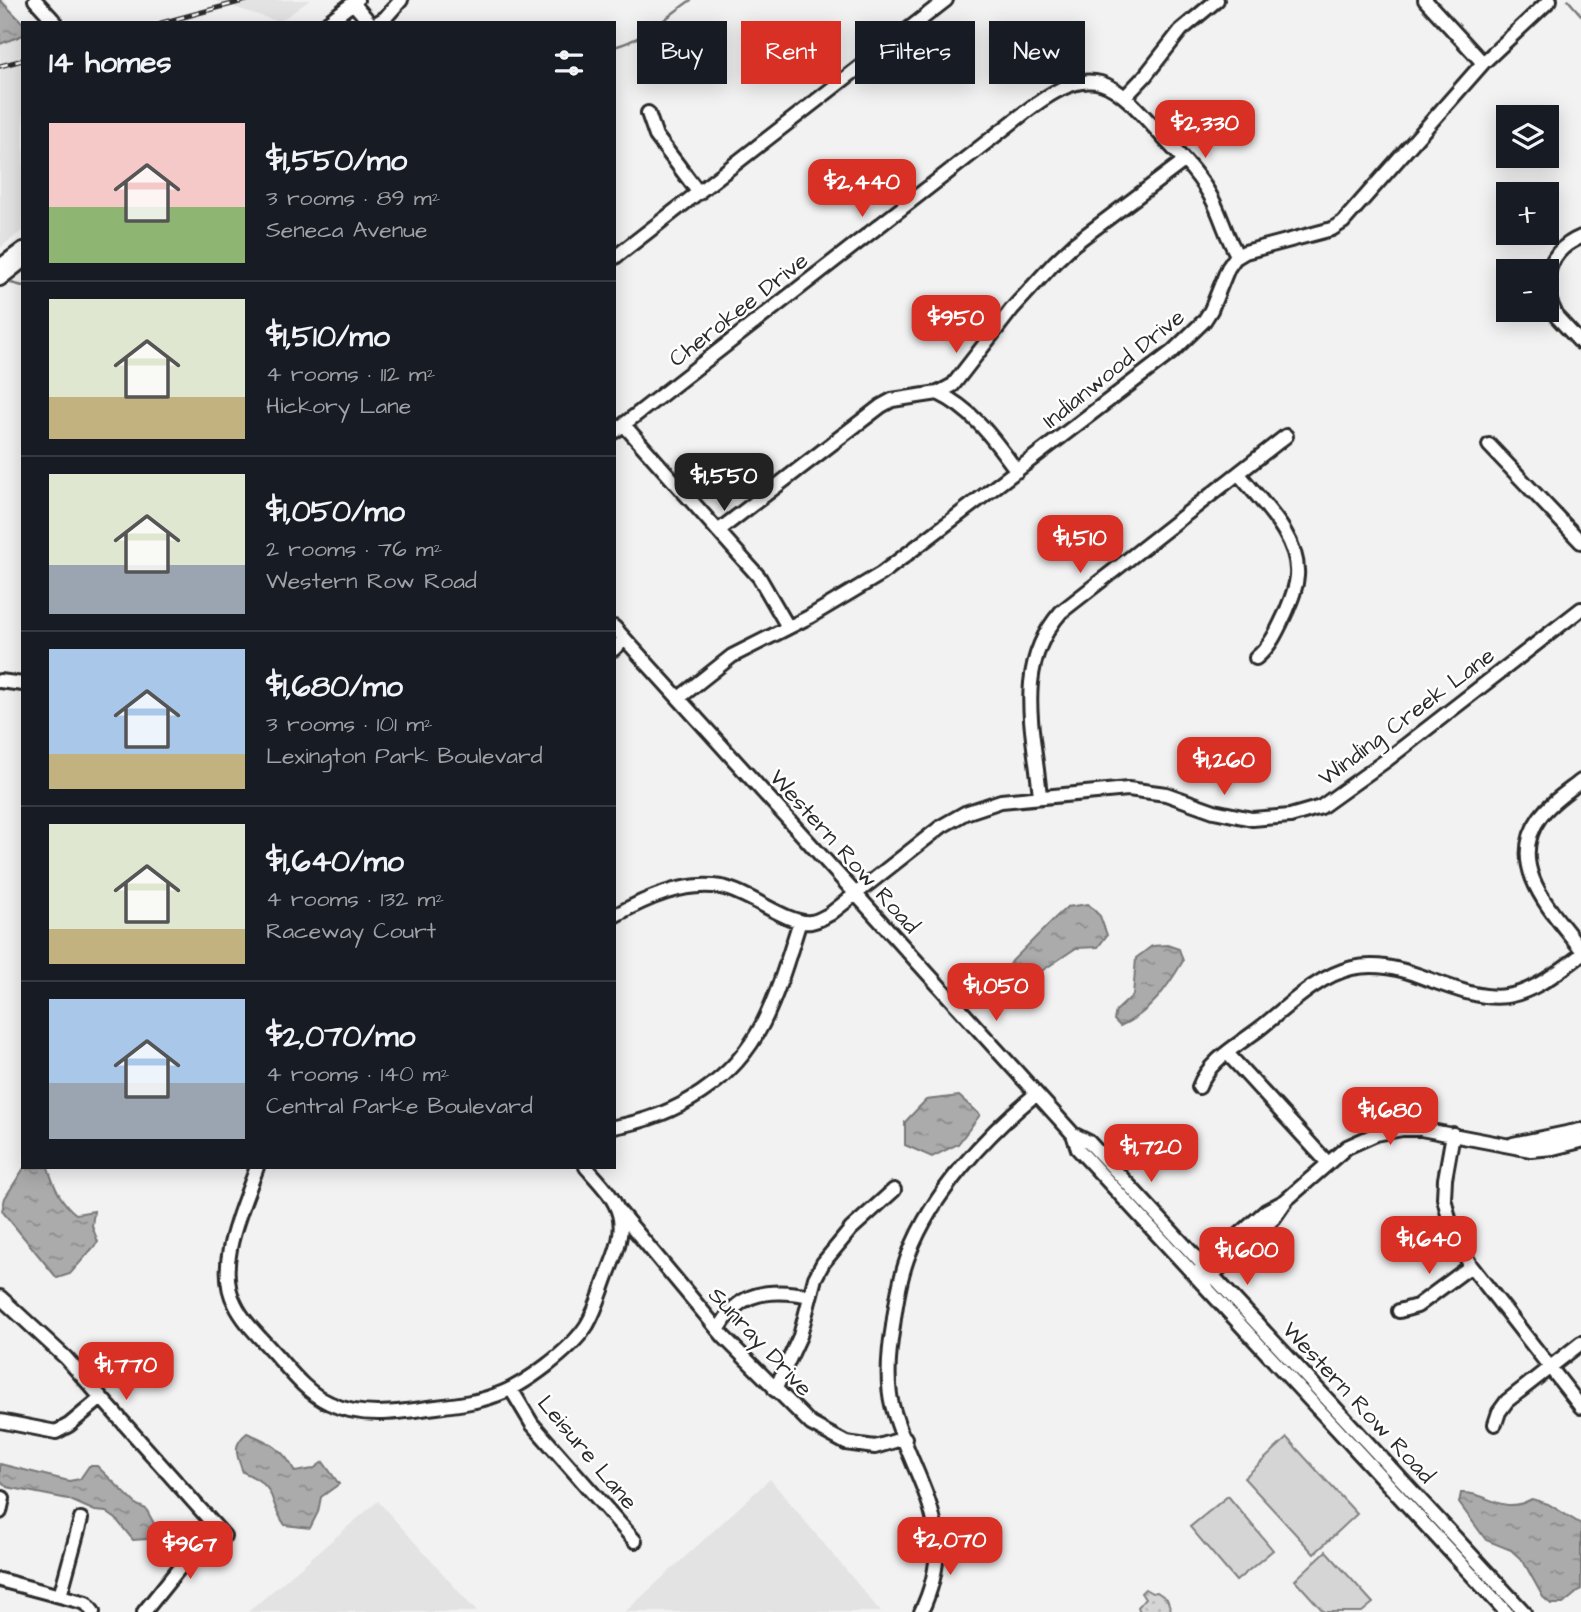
<!DOCTYPE html>
<meta charset="utf-8">
<style>
:root{--surface:#171b24;--page:#242831;--text:#f1f3f6;--muted:#9ea1a6;--line:#363941;--accent:#d93025}
body{margin:0;font-family:"Architects Daughter",sans-serif;background:var(--page);color:var(--text);height:100vh;display:flex;flex-direction:column;font-size:26px;white-space:nowrap}
*{box-sizing:border-box;margin:0}
p{font-size:23px;color:var(--muted)}
.icon{flex:none;width:38px;height:38px;fill:none;stroke:currentColor;stroke-width:2;stroke-linecap:round;stroke-linejoin:round}
.map{position:relative;flex:1;overflow:hidden}
.panel{position:absolute;left:21px;top:21px;width:595px;height:1148px;display:flex;flex-direction:column;background:var(--surface);border-radius:0px;box-shadow:0 4px 18px #0003}
.panel>*{flex:none}
.banner{position:absolute;left:637px;top:21px;width:665px;height:63px;display:flex;gap:14px}
.fabs{position:absolute;left:1496px;top:105px;display:grid;gap:14px}
.fabs a{display:grid;place-items:center;width:63px;height:63px;border-radius:0px;background:var(--surface);box-shadow:0 4px 18px #0003;font-size:35px}
.price{position:absolute;translate:-50% -60px;padding:0 16px;border-radius:14px;background:var(--accent);color:#fff;font-size:23px;line-height:46px;filter:drop-shadow(0 2px 4px #0008)}
.price::after{content:'';position:absolute;left:50%;top:42px;width:21px;height:16px;margin-left:-10px;background:inherit;clip-path:polygon(0 0,100% 0,50% 100%)}
.price.selected{background:#222;color:#fff}
ul{padding:0;list-style:none}
li{display:flex;align-items:center;gap:21px;height:175px;padding:0 28px}
li+li{border-top:2px solid var(--line)}
li span{display:grid;place-items:center;flex:none;width:196px;height:140px;border-radius:0px;color:#555}
li>.icon{margin-inline-start:auto}
span .icon{width:84px;height:84px;fill:#fffc;stroke-width:1}
li b{font-size:30px}
h2{display:flex;justify-content:space-between;align-items:center;height:84px;padding:0 28px;font-size:30px}
.chip{padding:0 24px;border-radius:0px;background:var(--surface);box-shadow:0 4px 18px #0003;font-size:24px;line-height:63px}
.chip.selected{background:var(--accent);color:#fff}
.map>svg:first-child{display:block}
.built{fill:#e3e3e3}
.grass{fill:url(#grass-dots);stroke:#808080;stroke-width:2}
.garden{fill:#d5d5d5;stroke:#808080;stroke-width:2}
.water{fill:url(#water-ripples);stroke:#787878;stroke-width:2}
.lines{fill:none;stroke-linecap:round;stroke-linejoin:round}
.stream{stroke:#787878;stroke-width:2.5}
.minor-casing{stroke:#2b2b2b;stroke-width:18}
.minor{stroke:#fff;stroke-width:12}
.rail-casing{stroke:#2b2b2b;stroke-width:5}
.rail{stroke:#fff;stroke-width:2.5;stroke-dasharray:8;stroke-linecap:butt}
.labels{text-anchor:middle;stroke-width:5;stroke-linejoin:round;paint-order:stroke}
.street-label{font-size:23px;fill:#2b2b2b;stroke:#fff}
</style>
<div class="map">
<svg width="1581" height="1612" viewBox="0 0 1581 1612">
<defs>
<pattern id="grass-dots" width="8" height="8" patternUnits="userSpaceOnUse" patternTransform="scale(1.75)"><rect width="8" height="8" fill="#d5d5d5"/><path d="M2 2h.1M6 6h.1" fill="none" stroke="#b7b7b7" stroke-width="1.8" stroke-linecap="round"/></pattern>
<pattern id="water-ripples" width="26" height="14" patternUnits="userSpaceOnUse" patternTransform="scale(1.75)"><rect width="26" height="14" fill="#ababab"/><path d="M2 4q2-2 4 0t4 0M15 11q2-2 4 0t4 0" fill="none" stroke="#8b8b8b"/></pattern>
</defs>
<rect width="100%" height="100%" fill="#f2f2f2"/>
<filter id="ink" filterUnits="userSpaceOnUse"><feTurbulence type="fractalNoise" baseFrequency=".0143" numOctaves="2"/><feDisplacementMap in="SourceGraphic" scale="14" xChannelSelector="R" yChannelSelector="G"/><feConvolveMatrix kernelMatrix="1 2 1 2 8 2 1 2 1" color-interpolation-filters="sRGB"/></filter>
<g filter="url(#ink)">
<path class="built" d="M0,0h4l20,23 -1,207 -23,18z
M213,0h97l-31,22z
M770,1479l111,133h-256z
M378,1501l99,111h-229z"/>
<path class="grass" d="M1145,1589l7,4 5,-1 10,7 4,11 -3,2h-28l-2,-5 7,-8 -4,-6z"/>
<path class="garden" d="M1287,1438l70,76 -43,40 -70,-76z
M1228,1496l45,54 -37,31 -46,-54z
M1326,1551l47,52 -11,9h-38l-29,-32z"/>
<path class="water" d="M0,0l23,23v12l-23,9z
M1088,904l12,12 7,19 -9,12 -22,1 -61,41 -19,-2 16,-26 43,-43 12,-11z
M1167,945l12,4 4,12c-16,27 -33,52 -63,65l-6,-6 2,-9 17,-16 3,-37 16,-12z
M959,1096l21,19 -22,29 -26,13 -27,-12v-23l21,-22z
M48,1167c5,18 13,36 28,47l18,-3 -2,15 6,16 -28,32 -13,4 -55,-67 3,-13 19,-30z
M247,1433c21,8 38,17 48,39l18,-3 10,-7 16,22 -18,13 -3,15 -8,16 -25,-3c-19,-27 -5,-37 -42,-53 -6,-16 -12,-27 4,-39z
M0,1464l69,17 11,-2 9,-13h8l40,39 9,4 10,18 -9,12 -14,1 -17,-21 -10,-7 -11,-1 -27,-12 -61,-12 -7,-7z
M1461,1493c28,-1 40,23 71,6l16,5 33,20v65l-18,15h-12l-8,-7 -20,-36 -12,-11 -25,-10 -27,-37z"/>
<g class="lines">
<path class="stream" d="M1568,0l13,15
M614,47c33,-9 49,-28 77,-47
M11,283l12,3"/>
<defs>
<path id="minor" d="M35,0l21,23
M1425,0l58,63
M353,3l17,20
M327,23l30,-23
M377,23l8,-5 16,-18
M1126,96l19,-20 36,-46 36,-30
M648,113l8,23 43,57
M614,258l332,-258
M0,266l23,-17
M1547,278c4,-21 15,-33 34,-41
M0,279l23,-18
M1547,295l10,22 24,26
M938,393c36,17 56,47 79,78
M624,425l135,152 29,50
M614,432l414,-322c66,-50 84,-30 133,25 17,19 38,39 50,62 11,19 15,41 27,59
M1489,445l92,97
M1239,474c22,28 61,63 58,102 -1,13 -6,24 -11,36 -8,17 -15,34 -30,46
M718,531l163,-125 11,-6 46,-7 15,-8 59,-76 43,-47 19,-18 110,-83
M614,627l459,507 16,8 435,470
M614,649l11,-10
M0,681l23,3
M679,698l53,-42 77,-39 72,-43 291,-222 32,-31 7,-11 17,-42 7,-10 10,-6 87,-23 11,-7 140,-159 67,-63
M1581,781c-14,11 -30,21 -41,36 -35,49 12,94 41,132
M1040,796c-6,-66 -27,-129 21,-184l225,-176
M614,916c32,-18 70,-35 107,-29 28,5 67,38 90,35 7,-1 13,-5 19,-8l112,-88 23,-13 36,-12 127,-12 38,5 48,17 38,8 38,-3 31,-9 67,-48 193,-150
M1227,1053l100,109
M1199,1087c9,-26 39,-42 60,-58 28,-22 58,-53 93,-61 24,-5 46,0 68,8 79,30 93,31 161,-21
M614,1127c63,-11 120,-46 149,-104 16,-32 26,-68 37,-102
M1073,1134l5,15 428,463
M1453,1134l-8,45 -1,19 9,37 18,31 110,141
M1513,1144l68,-14
M257,1167c-14,40 -43,98 -22,137 9,19 26,34 40,50 16,18 32,39 54,49 31,15 67,10 99,5 23,-3 47,-5 68,-13 28,-9 75,-45 91,-70 9,-15 14,-33 20,-49 7,-19 18,-41 12,-62 -5,-18 -21,-33 -33,-47
M619,1211l105,126 87,87 35,19 29,4 30,-9
M1200,1270l66,-59 19,-10 62,-54 29,-13 26,-5h19l110,21 22,-2 28,-7
M1207,1280l67,-62 11,-16
M0,1297l66,61 158,178 -43,30 -37,46
M1399,1311l18,-5 54,-40
M718,1330c5,-7 10,-17 17,-23 20,-18 50,-16 74,-11
M511,1389l21,35 103,117
M775,1390l25,-54 15,-58 8,-15 28,-34 43,-39
M0,1421l56,11 13,-7 31,-26
M1495,1424l4,-12 8,-11 74,-58
M0,1512l3,-14
M0,1580l86,23 7,9
M60,1596l21,-77
M921,1612c41,-86 -8,-129 -29,-207 -6,-24 -3,-55 1,-79 3,-24 7,-50 16,-72 23,-61 78,-120 127,-160"/>
</defs>
<use href="#minor" class="minor-casing"/>
<use href="#minor" class="minor"/>
<defs>
<path id="rail" d="M161,23l86,-23
M0,66l23,-6"/>
</defs>
<use href="#rail" class="rail-casing"/>
<use href="#rail" class="rail"/>
</g>
</g>
<g class="labels">
<g class="street-label">
<text transform="translate(738 309) rotate(-38)" y="8">Cherokee Drive</text>
<text transform="translate(1113 368) rotate(-39)" y="8">Indianwood Drive</text>
<text transform="translate(1406 716) rotate(-37)" y="8">Winding Creek Lane</text>
<text transform="translate(845 851) rotate(48)" y="8">Western Row Road</text>
<text transform="translate(761 1341) rotate(47)" y="8">Sunray Drive</text>
<text transform="translate(1359 1402) rotate(47)" y="8">Western Row Road</text>
<text transform="translate(588 1452) rotate(50)" y="8">Leisure Lane</text>
</g>
</g>
</svg>
<div class="fabs">
<a><svg class="icon" aria-label="layers" viewBox="0 0 24 24"><path d="M12 4l9 5-9 5-9-5zM3 14l9 5 9-5"/></svg></a>
<a>+</a>
<a>−</a>
</div>
<b class="price" style="left:1205px;top:160px">$2,330</b>
<b class="price" style="left:862px;top:219px">$2,440</b>
<b class="price" style="left:956px;top:355px">$950</b>
<b class="price selected" style="left:724px;top:513px">$1,550</b>
<b class="price" style="left:1080px;top:575px">$1,510</b>
<b class="price" style="left:1224px;top:797px">$1,260</b>
<b class="price" style="left:996px;top:1023px">$1,050</b>
<b class="price" style="left:1390px;top:1147px">$1,680</b>
<b class="price" style="left:1151px;top:1184px">$1,720</b>
<b class="price" style="left:1429px;top:1276px">$1,640</b>
<b class="price" style="left:1247px;top:1287px">$1,600</b>
<b class="price" style="left:126px;top:1402px">$1,770</b>
<b class="price" style="left:950px;top:1577px">$2,070</b>
<b class="price" style="left:190px;top:1581px">$967</b>
<div class="banner">
<a class="chip">Buy</a>
<a class="chip selected">Rent</a>
<a class="chip">Filters</a>
<a class="chip">New</a>
</div>
<section class="panel">
<h2>14 homes<svg class="icon" aria-label="filters" viewBox="0 0 24 24"><path d="M4 7h16M4 17h16"/><circle cx="9" cy="7" r="2"/><circle cx="15" cy="17" r="2"/></svg></h2>
<ul>
<li><span style="background:linear-gradient(#f6c9c9 60%,#8fb573 0)"><svg class="icon" aria-label="home" viewBox="0 0 24 24"><path d="M3 11l9-7 9 7M6 9v11h12V9"/></svg></span><div><b>$1,550/mo</b><p>3 rooms · 89 m²</p><p>Seneca Avenue</p></div></li>
<li><span style="background:linear-gradient(#dfe7d0 70%,#c2b280 0)"><svg class="icon" aria-label="home" viewBox="0 0 24 24"><path d="M3 11l9-7 9 7M6 9v11h12V9"/></svg></span><div><b>$1,510/mo</b><p>4 rooms · 112 m²</p><p>Hickory Lane</p></div></li>
<li><span style="background:linear-gradient(#dfe7d0 65%,#9aa5b1 0)"><svg class="icon" aria-label="home" viewBox="0 0 24 24"><path d="M3 11l9-7 9 7M6 9v11h12V9"/></svg></span><div><b>$1,050/mo</b><p>2 rooms · 76 m²</p><p>Western Row Road</p></div></li>
<li><span style="background:linear-gradient(#a9c7e8 75%,#c2b280 0)"><svg class="icon" aria-label="home" viewBox="0 0 24 24"><path d="M3 11l9-7 9 7M6 9v11h12V9"/></svg></span><div><b>$1,680/mo</b><p>3 rooms · 101 m²</p><p>Lexington Park Boulevard</p></div></li>
<li><span style="background:linear-gradient(#dfe7d0 75%,#c2b280 0)"><svg class="icon" aria-label="home" viewBox="0 0 24 24"><path d="M3 11l9-7 9 7M6 9v11h12V9"/></svg></span><div><b>$1,640/mo</b><p>4 rooms · 132 m²</p><p>Raceway Court</p></div></li>
<li><span style="background:linear-gradient(#a9c7e8 60%,#9aa5b1 0)"><svg class="icon" aria-label="home" viewBox="0 0 24 24"><path d="M3 11l9-7 9 7M6 9v11h12V9"/></svg></span><div><b>$2,070/mo</b><p>4 rooms · 140 m²</p><p>Central Parke Boulevard</p></div></li>
</ul>
</section>
</div>
